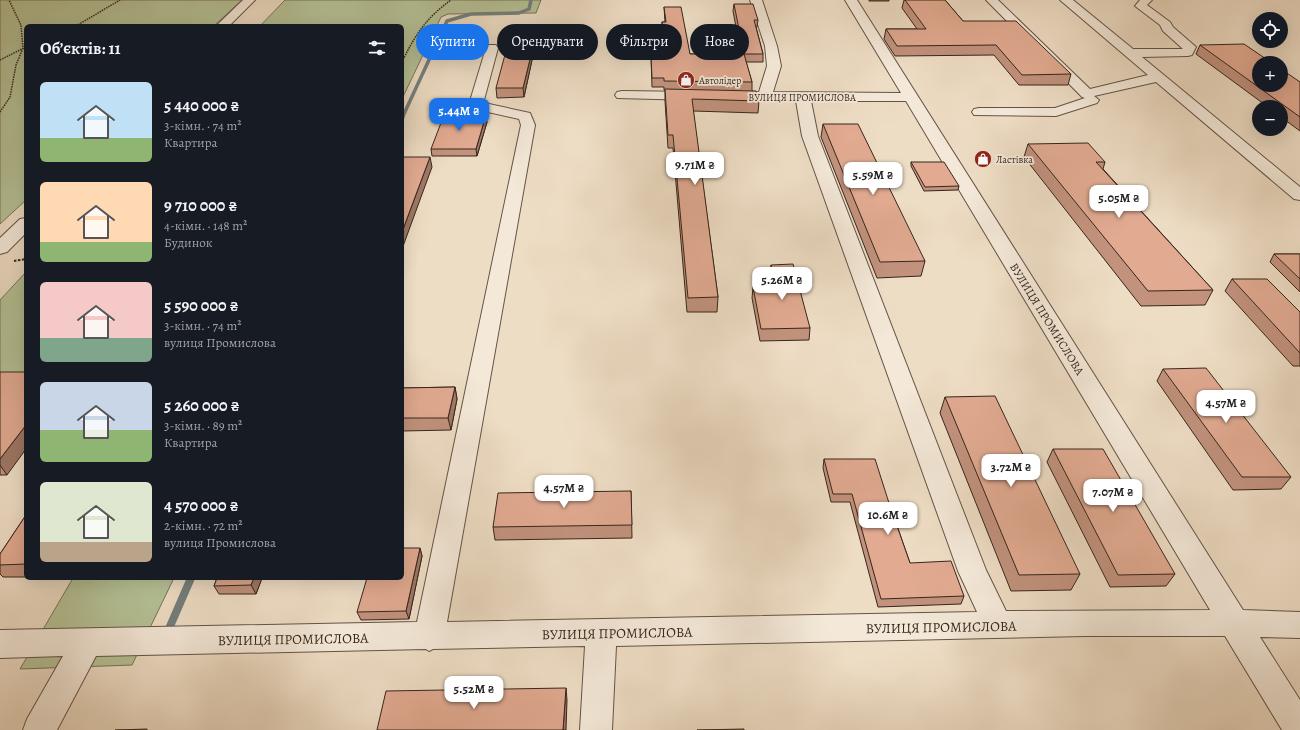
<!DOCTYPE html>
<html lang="uk">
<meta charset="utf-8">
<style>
:root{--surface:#171b24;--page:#242831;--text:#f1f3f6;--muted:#9ea1a6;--accent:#1a73e8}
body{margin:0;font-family:Alegreya,serif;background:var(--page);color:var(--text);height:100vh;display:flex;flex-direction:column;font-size:15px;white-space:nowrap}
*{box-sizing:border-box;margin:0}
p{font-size:13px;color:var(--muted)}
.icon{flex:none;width:22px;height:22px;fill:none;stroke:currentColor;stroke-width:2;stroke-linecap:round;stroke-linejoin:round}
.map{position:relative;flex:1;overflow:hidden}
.sheet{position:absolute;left:24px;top:24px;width:380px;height:556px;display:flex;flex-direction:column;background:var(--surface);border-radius:6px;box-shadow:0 4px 16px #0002}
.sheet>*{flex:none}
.banner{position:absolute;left:416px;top:24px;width:380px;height:36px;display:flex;gap:8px}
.controls{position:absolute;left:1252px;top:12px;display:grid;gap:8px}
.controls a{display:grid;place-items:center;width:36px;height:36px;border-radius:50%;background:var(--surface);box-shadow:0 4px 16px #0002;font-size:20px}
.price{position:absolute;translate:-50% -34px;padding:0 9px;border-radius:8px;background:#fff;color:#222;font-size:13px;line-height:26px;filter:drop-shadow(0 1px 2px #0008)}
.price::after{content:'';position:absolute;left:50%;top:24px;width:12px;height:9px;margin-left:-6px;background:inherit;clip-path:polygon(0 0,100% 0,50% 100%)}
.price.active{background:var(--accent);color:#fff}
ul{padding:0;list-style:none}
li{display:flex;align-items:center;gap:12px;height:100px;padding:0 16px}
li span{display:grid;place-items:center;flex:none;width:112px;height:80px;border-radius:6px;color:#555}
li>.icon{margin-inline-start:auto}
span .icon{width:48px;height:48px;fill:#fffc;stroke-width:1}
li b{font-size:17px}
h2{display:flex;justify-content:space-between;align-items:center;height:48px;padding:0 16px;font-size:17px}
.tag{padding:0 14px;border-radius:18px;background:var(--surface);box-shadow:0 4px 16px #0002;font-size:14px;line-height:36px}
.tag.active{background:var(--accent);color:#fff}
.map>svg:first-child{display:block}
.green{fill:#b5c297;stroke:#76745a}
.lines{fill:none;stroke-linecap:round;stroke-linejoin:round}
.stream-far2{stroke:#747f7e;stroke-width:3.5}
.stream-far1{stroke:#747f7e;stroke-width:4.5}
.stream{stroke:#747f7e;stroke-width:8}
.minor-casing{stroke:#645447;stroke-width:2}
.path-far1{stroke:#36261d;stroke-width:1.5;stroke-dasharray:1.5 1;stroke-linecap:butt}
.path{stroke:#36261d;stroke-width:2;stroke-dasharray:2.5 1.5;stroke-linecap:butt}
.minor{fill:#f4e9d9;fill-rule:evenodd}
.wall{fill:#c2927d;stroke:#36261d}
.shaded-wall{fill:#9e7766;stroke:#36261d}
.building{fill:#e1aa91;stroke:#36261d}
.labels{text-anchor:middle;stroke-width:3.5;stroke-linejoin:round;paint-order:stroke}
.far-poi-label{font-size:10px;fill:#36261d;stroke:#f4e9d9;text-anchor:start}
.far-street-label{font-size:10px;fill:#36261d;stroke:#f4e9d9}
.street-label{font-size:12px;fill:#36261d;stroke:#f4e9d9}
.near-street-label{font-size:14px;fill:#36261d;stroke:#f4e9d9}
</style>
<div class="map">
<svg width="1300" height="730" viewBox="0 0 1300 730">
<rect width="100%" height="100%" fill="#eeddc5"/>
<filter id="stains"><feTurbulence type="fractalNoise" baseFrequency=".005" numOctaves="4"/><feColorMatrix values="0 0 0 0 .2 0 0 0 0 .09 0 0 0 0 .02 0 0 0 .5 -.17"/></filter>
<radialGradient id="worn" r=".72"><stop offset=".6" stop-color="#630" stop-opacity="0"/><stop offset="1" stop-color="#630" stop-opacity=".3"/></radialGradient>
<path class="green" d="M0,0h242l-28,26h-188v174l-26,24z
M285,0h256l-5,13 -88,1 -7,3 -39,82v-73h-142z
M26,272v102l-26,1v-75z
M73,578h101l-42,87 -112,4z"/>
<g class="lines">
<path class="stream-far2" d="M403,116l44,-95 24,-7 48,-1 10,-4 2,-9"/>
<path class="stream-far1" d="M402,118l1,-3"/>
<path class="stream" d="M168,631l23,-53"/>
<defs>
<path id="minor" d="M243,0h12l-26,26h-13z
M750,0h12l15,46 4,20 -8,26 128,1 -56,-93h12l386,610 57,2v26l-40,-1 40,63v30h-18l-57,-94h-140l-469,10 -4,84h-32l5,-84 -152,3 -4,2 -3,-2 -330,7 -39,74h-34l4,-11 36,-63 -63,2v-28l417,-8 104,-497 -2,-6 -40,-9 -9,-9 16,-53 2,-3h8l2,3 -14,52 5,4 41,9 5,12 -88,497 530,-10 -19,-41 -156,-435 -6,-35 -67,-1 -5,-1 -2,-3 2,-3 35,-1 8,-26 -2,-20zM811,101h95l304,509 -204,1 -20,-41 -168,-434z
M986,0h12l92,89 58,-14 -88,-75h13l60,49h50l-20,-18 -3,-6 -25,-19 5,-6h12l-5,5 23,17 3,5 23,20 -4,8 -4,1 -46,1 158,130v13l-6,-1 -138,-117 -62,14 5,4 -2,3 -41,13 -82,-1 -2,-3 2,-3 5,-1h76l30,-10 -3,-1z
M622,91l72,1 5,1 2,3 -2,3 -5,1 -77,-2 -2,-3 2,-3z
M26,218v15l-19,19 -7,2v-16l20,-19z"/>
</defs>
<use href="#minor" class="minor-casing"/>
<path class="path-far1" d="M76,26l44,-26
M0,60l26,-13
M402,62c13,-27 24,-44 49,-62
M0,112l10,-15 6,-32 7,-17 -2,-23 -12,-25"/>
<path class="path" d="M14,261l12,-2"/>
<use href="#minor" class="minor"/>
</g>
<path class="wall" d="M869,0h20v1h-20z
M904,0h41l18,21 108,53 -3,11h-49l-25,-30 -99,1 -11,-17 2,-10h31l-15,-21z
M734,4l24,16 -1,7h-1l7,27v8h-17l6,20v8l7,11 -1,12 -65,-2 25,186 -1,15h-30l-14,-164h-5l-3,-47v-11h-1v-3h-12l-1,-31h14l-3,-26v-8h3l-1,-15 26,47h51l-8,-43z
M1200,45l100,37v49l-19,-14v-10h-13l-72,-53z
M532,51v9l-8,37 -27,1 -1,-10z
M487,122l-10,34h-45l-1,-7z
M823,124l102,137 -4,15 -44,2 -56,-141z
M1028,144l77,18 -2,7 110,121 -8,15 -64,1 -117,-149z
M911,162l48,24 -1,4 -34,1 -13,-25z
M1274,254h26v38l-30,-30z
M771,265l39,63 -1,12 -49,1 -8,-43 1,-11h19l-2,-11z
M1232,279l68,33v54h-7l-68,-75z
M1163,369l128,108 -10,12 -48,1 -76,-109z
M0,372l7,103h-7z
M455,387l2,12 -6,31 -49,1v-43z
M945,397l135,177 -9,16 -60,1 -71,-178z
M1053,449l122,125 -9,12 -56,1 -63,-125z
M824,459l65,44 21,60 54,33 -3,8 -83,3 -28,-105h-19l-8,-34z
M631,491l1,47 -137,2 -2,-13z
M26,515v62h-23l-3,-3v-20z
M420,548l2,8 -13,63 -48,1 -4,-8z
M217,578h45l-6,16h-37l-5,-8z"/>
<path class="shaded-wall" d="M532,51v9l-8,37 -1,-9z
M486,115l1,7 -10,34 -1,-7z
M430,157l2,10 -30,82v-17z
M455,387l2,12 -6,31 -3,-12z
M26,425v24l-19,26 -7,-10v-6z
M420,548l2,8 -13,63 -3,-8z
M254,578h8l-6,16 -5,-9z
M566,688l1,12 -1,30h-3z"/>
<path class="building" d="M905,0h40l18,21h53l55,53 -49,1 -26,-30 -99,1 -11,-17h40z
M734,4h19l5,16h-4l9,34h-19z
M664,7h17l9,47h54l8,28 -88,-1v-3h-12l-1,-22h16l-5,-34h4z
M1244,44l28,19h-13v22h22v-16l19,13v35l-100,-72z
M506,51h26l-9,37h-27z
M665,89l91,2 3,10 -67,-2 26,198 -30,1 -15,-163h-5z
M444,115h42l-10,34h-45z
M823,124h35l67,137 -45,1z
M1088,143l17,19h-9l117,128 -65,1 -120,-147z
M402,157h28l-28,75z
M911,162h33l15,24 -34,1z
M1274,254h26v25z
M793,264l17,64 -49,1 -8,-42h23l-5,-22z
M1232,279h35l33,33v41z
M1206,368l85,109h-49l-79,-108z
M0,372h26v53l-26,34z
M455,387l-7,31h-46v-30z
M995,396l85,178 -61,1 -74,-178z
M1053,449h50l72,125 -57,1z
M824,459h51l14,44 21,60 41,-2 13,35 -83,3 -29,-105h-19z
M631,491l1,34 -139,2 5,-34z
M26,515v49l-26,1v-11z
M402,548h18l-14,63 -49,1 10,-34h35z
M217,578h37l-3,7 -37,1z
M566,688l-3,42h-186l9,-39z
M147,729v1h-32z
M744,729v1h-47z"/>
<defs>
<symbol id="shop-disc" viewBox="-11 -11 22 22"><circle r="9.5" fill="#8f2418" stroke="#f4e9d9"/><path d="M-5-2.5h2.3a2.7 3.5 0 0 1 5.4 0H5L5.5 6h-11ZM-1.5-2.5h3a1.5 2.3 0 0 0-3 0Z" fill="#fff"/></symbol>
</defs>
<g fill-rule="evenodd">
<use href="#shop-disc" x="676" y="70" width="20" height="20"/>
<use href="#shop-disc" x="973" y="149" width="20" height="20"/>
</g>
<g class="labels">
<g class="far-poi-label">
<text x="699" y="84">Автолідер</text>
<text x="996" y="163">Ластівка</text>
</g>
<g class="far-street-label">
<text x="802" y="101">ВУЛИЦЯ ПРОМИСЛОВА</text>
</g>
<g class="street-label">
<text transform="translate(1047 319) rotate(58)" y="4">ВУЛИЦЯ ПРОМИСЛОВА</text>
</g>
<g class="near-street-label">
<text transform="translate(941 627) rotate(-1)" y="5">ВУЛИЦЯ ПРОМИСЛОВА</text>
<text transform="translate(617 633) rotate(-1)" y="5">ВУЛИЦЯ ПРОМИСЛОВА</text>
<text transform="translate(293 639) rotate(-1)" y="5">ВУЛИЦЯ ПРОМИСЛОВА</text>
</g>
</g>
<rect width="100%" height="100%" filter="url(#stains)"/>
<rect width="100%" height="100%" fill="url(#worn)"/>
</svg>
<div class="controls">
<a><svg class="icon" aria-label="locate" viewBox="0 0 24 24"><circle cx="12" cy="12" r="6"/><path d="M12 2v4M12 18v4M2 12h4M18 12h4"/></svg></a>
<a>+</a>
<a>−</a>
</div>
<b class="price active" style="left:459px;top:132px">5.44M ₴</b>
<b class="price" style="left:695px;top:186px">9.71M ₴</b>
<b class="price" style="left:873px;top:196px">5.59M ₴</b>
<b class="price" style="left:1119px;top:219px">5.05M ₴</b>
<b class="price" style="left:782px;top:301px">5.26M ₴</b>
<b class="price" style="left:1226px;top:424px">4.57M ₴</b>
<b class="price" style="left:1011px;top:488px">3.72M ₴</b>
<b class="price" style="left:564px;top:509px">4.57M ₴</b>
<b class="price" style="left:1113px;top:513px">7.07M ₴</b>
<b class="price" style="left:888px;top:536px">10.6M ₴</b>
<b class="price" style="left:474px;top:710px">5.52M ₴</b>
<div class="banner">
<a class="tag active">Купити</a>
<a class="tag">Орендувати</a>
<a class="tag">Фільтри</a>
<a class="tag">Нове</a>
</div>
<section class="sheet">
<h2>Об’єктів: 11<svg class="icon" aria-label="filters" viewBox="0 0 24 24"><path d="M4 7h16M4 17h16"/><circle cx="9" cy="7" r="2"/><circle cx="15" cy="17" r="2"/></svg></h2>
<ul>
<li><span style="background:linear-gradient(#bfe0f5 70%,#8fb573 0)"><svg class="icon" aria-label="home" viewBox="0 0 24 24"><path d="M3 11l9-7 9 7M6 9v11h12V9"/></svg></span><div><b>5 440 000 ₴</b><p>3-кімн. · 74 m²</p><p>Квартира</p></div></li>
<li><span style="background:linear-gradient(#ffd9b3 75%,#8fb573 0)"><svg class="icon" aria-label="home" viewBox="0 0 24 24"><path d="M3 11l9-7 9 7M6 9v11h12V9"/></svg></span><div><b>9 710 000 ₴</b><p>4-кімн. · 148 m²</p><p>Будинок</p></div></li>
<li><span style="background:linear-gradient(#f6c9c9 70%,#7fa58c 0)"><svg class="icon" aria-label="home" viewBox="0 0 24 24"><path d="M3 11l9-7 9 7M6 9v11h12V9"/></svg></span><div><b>5 590 000 ₴</b><p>3-кімн. · 74 m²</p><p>вулиця Промислова</p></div></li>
<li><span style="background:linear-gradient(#c9d6e8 60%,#8fb573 0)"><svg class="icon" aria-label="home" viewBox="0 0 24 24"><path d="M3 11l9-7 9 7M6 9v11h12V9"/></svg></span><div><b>5 260 000 ₴</b><p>3-кімн. · 89 m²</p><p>Квартира</p></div></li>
<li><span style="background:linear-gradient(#dfe7d0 75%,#b9a48a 0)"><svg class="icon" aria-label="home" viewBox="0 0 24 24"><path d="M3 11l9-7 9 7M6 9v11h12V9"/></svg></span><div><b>4 570 000 ₴</b><p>2-кімн. · 72 m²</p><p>вулиця Промислова</p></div></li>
</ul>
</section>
</div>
